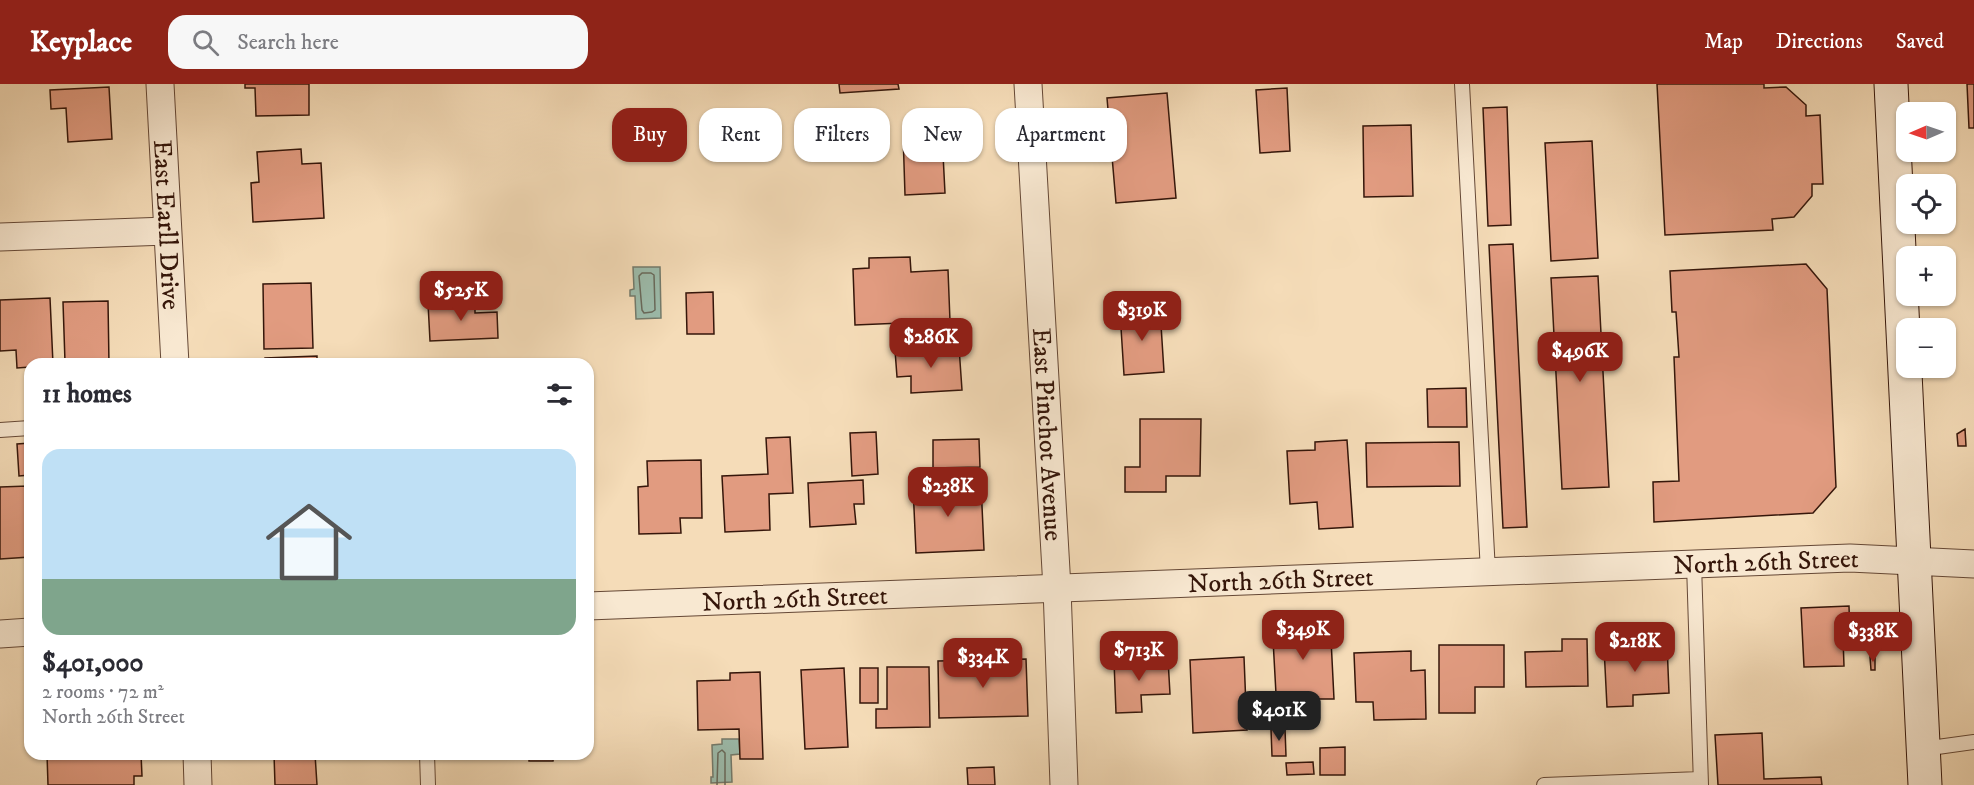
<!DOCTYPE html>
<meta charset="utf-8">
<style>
:root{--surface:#fff;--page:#f7f7f7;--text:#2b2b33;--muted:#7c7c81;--accent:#8f2418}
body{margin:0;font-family:"IM FELL DW Pica",serif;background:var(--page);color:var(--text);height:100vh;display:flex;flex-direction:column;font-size:22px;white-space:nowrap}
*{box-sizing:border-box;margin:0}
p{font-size:20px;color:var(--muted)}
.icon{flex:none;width:33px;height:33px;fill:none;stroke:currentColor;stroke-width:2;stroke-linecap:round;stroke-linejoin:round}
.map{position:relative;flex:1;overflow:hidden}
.drawer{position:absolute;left:24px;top:274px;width:570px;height:402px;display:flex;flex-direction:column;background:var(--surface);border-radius:18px;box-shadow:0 2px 4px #0004}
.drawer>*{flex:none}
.top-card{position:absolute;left:612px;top:24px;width:570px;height:54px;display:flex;gap:12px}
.needle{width:39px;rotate:268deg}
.fabs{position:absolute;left:1896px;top:18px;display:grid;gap:12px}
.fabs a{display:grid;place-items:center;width:60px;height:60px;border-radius:12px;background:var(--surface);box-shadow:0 2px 4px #0004;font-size:30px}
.price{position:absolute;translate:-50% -51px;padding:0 14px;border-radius:12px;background:var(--accent);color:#fff;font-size:20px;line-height:39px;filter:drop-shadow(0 2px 3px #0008)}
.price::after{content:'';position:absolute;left:50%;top:36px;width:18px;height:14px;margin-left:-9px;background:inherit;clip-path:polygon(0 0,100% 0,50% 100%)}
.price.selected{background:#222;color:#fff}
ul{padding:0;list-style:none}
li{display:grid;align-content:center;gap:12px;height:318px;padding:0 18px}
li span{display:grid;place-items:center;height:186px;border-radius:18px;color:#555}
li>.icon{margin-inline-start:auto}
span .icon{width:108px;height:108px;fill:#fffc;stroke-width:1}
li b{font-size:26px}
h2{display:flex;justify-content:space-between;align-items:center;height:72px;padding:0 18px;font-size:26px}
.tag{padding:0 21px;border-radius:18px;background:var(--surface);box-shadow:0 2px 4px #0004;font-size:21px;line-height:54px}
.tag.selected{background:var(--accent);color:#fff}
header{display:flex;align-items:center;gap:36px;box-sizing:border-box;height:84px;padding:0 30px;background:var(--accent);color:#fff}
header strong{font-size:28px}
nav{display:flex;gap:33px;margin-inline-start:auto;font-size:21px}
.search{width:420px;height:54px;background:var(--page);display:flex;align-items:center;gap:15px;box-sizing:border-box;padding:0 21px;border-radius:18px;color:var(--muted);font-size:22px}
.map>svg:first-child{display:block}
.water{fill:#9cbcac;stroke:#737a6b;stroke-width:1.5}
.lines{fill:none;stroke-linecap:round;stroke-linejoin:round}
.shore{stroke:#68695b;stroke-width:1.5}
.building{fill:#e19b80;stroke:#35160a;stroke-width:1.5}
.lane-casing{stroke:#654836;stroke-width:16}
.street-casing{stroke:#654836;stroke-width:29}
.secondary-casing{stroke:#35160a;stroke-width:35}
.lane{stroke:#f8e8d1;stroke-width:14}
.street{stroke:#f8e8d1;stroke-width:27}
.secondary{stroke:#f8e8d1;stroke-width:33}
.labels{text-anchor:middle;stroke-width:4.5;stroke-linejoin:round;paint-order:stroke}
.street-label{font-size:26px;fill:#35160a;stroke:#f8e8d1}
</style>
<header>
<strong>Keyplace</strong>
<div class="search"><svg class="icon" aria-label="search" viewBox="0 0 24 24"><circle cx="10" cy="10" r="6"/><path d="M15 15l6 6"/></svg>Search here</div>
<nav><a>Map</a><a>Directions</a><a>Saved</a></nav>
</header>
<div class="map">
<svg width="1974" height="701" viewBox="0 0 1974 701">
<rect width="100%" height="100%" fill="#f5dcb8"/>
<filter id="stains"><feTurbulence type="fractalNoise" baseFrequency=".00333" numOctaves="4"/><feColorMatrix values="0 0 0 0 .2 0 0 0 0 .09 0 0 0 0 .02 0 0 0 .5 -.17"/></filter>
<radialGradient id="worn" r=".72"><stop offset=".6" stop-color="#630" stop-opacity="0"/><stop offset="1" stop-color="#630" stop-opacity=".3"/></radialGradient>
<path class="water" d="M633,183h27l1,51 -25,1 -1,-23h-5v-6l4,-1z
M722,655h17l1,15 -9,1 1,27 -21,1v-6h2l-1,-32 10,-1z"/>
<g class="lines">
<path class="shore" d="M642,189h9l3,2 1,35 -3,2 -8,1 -2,-3 -3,-34z
M717,701l1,-32 4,-3 3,3v32"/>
</g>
<path class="building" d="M245,0h64v31l-53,1 -1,-28h-10z
M839,0h59l1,5 -59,4z
M1657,0h107v4l22,-1 20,18v11l14,-1 3,69h-11v12l-18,21 -22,2 1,11 -108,5z
M1967,0h7v44h-5z
M109,3l3,52 -44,3 -2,-34 -15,1 -1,-19z
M1287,4l3,63 -30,2 -4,-63z
M1167,9l9,105 -60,5 -9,-105z
M1507,23l4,118 -23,1 -5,-118z
M1411,41l2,71 -49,1 -1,-71z
M955,47l1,22 -13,1 2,39 -40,2 -2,-62z
M1592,57l6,117 -47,3 -6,-118z
M301,65l1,15 19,-1 3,55 -71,4 -2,-39 8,-1 -2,-30z
M1513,160l14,283 -24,1 -14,-283z
M910,173l1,15 37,-2 2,51 -95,4 -2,-56 16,-1v-10z
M1806,180l21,25 9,198 -23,26 -159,9 -1,-40 26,-1 -5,-124h5l-3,-45h-4l-2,-41z
M1598,192l11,211 -47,2 -11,-211z
M311,199l2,65 -49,1 -1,-65z
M713,208l1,42h-27l-1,-41z
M50,214l3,66h-23v3l-13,1 -1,-18 -16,1v-51z
M475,216v13l22,-1 1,26 -68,3 -2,-38z
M108,217l1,63 -44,-2 -2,-60z
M1160,225l4,63 -40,3 -4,-63z
M959,263l3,43 -51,3v-17l-14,1 -2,-27z
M317,272v8h-52v-6z
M1466,304l1,39h-39l-1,-38z
M1140,335h61l-1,57h-34v16h-41v-25h15z
M1965,345l1,17h-8l-1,-12z
M876,348l2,42 -26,2 -2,-43z
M790,353l3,56 -24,1 1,36 -45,2 -3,-56 46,-2 -2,-36z
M979,355l1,28 -47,1v-28z
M1347,356l6,87 -34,2 -2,-27 -27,2 -3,-53 28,-1v-8z
M1459,358l1,44 -93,1 -1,-44z
M30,359v32l-11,1 -2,-32z
M701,376l1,58h-22l1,15 -42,1 -1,-47 10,-1 -1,-25z
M863,396l1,24h-10l2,20 -46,3 -2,-44z
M981,400l3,66 -68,3 -3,-67z
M28,402l2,71 -30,2v-72z
M1849,522l1,31h-7l1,29 -40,1 -3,-59z
M1330,535l4,80h-20l1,9 -24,2 -1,-17 -14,1 -4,-73z
M1562,555h25l1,47 -62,1 -1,-35 37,-1z
M1667,560l2,49 -36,2v11l-26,1 -3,-60z
M1439,561h65v42h-29v26h-36z
M1411,567v20l14,-1 1,49 -52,1 -1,-18h-17l-2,-49z
M1244,573l2,50 17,-1 1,15 -18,1 1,8 -54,3 -3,-73z
M1870,573h5v13h-4z
M1026,575l2,57 -89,2 -1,-57z
M1168,575l2,35 -29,1 1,17 -26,1 -2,-52z
M887,583h42l1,60 -54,1v-19h11z
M844,584l4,79 -43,2 -4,-79z
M860,584h18v35h-18z
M760,588l3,87h-23l-1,-30 -41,1 -1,-49 33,-1v-7z
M588,593h3l1,45h-4z
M1271,645h14l1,27h-14z
M1762,649l2,46 57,-2 1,8h-104l-3,-50z
M1345,663v28h-25v-27z
M47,670h94l1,22h-8v9h-86z
M274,670h41l2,31h-42z
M529,670h25l-1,7h-24z
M1313,678l1,12 -27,1 -1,-12z
M994,683l1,18h-27l-1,-17z"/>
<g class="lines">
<defs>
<path id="lane" d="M1462,0l26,488
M0,346l30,-2
M1694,480l7,221
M1923,665l51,-7
M427,670l1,31
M1544,701l156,-6"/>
<g id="street">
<path id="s1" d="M160,0l15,280"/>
<path id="s2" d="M1028,0l29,504 7,197"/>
<path d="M0,153l167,-6"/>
<path id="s3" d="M588,522l1262,-48 124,6"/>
<path d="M0,550l30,-2"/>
<path d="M197,670l1,31"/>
</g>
<path id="secondary" d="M1891,0l34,701"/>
</defs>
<use href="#lane" class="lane-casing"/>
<use href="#street" class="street-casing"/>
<use href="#secondary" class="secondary-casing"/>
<use href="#lane" class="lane"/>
<use href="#street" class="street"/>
<use href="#secondary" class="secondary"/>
</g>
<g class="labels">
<g class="street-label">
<text dy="9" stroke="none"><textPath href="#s1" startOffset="141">East Earll Drive</textPath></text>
<text dy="9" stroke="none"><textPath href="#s2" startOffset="351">East Pinchot Avenue</textPath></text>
<text dy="9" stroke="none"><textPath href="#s3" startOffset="1179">North 26th Street</textPath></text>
<text dy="9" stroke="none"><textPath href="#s3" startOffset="693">North 26th Street</textPath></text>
<text dy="9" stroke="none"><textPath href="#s3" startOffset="207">North 26th Street</textPath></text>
</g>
</g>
<rect width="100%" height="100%" filter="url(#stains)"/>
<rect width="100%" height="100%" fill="url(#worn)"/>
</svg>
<div class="fabs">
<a><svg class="needle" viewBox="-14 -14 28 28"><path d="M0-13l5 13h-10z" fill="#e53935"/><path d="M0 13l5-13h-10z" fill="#7c7c81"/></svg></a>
<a><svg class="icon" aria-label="locate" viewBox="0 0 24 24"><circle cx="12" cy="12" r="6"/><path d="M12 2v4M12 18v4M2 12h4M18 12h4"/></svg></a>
<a>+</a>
<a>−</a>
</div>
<b class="price" style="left:461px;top:238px">$525K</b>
<b class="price" style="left:1142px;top:258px">$319K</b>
<b class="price" style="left:931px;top:285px">$286K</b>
<b class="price" style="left:1580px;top:299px">$496K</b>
<b class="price" style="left:948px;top:434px">$238K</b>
<b class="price" style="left:1303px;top:577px">$349K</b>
<b class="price" style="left:1873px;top:579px">$338K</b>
<b class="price" style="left:1635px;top:589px">$218K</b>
<b class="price" style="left:1139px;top:598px">$713K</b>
<b class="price" style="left:983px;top:605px">$334K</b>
<b class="price selected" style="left:1279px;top:658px">$401K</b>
<div class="top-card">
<a class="tag selected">Buy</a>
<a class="tag">Rent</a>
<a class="tag">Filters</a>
<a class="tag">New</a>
<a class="tag">Apartment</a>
</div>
<section class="drawer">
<h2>11 homes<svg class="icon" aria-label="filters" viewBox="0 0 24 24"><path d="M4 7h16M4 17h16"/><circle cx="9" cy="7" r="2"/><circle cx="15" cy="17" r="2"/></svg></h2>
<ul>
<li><span style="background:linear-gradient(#bfe0f5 70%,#7fa58c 0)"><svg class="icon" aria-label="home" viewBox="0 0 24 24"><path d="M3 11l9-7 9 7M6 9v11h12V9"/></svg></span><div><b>$401,000</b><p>2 rooms · 72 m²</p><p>North 26th Street</p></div></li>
</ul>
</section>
</div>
